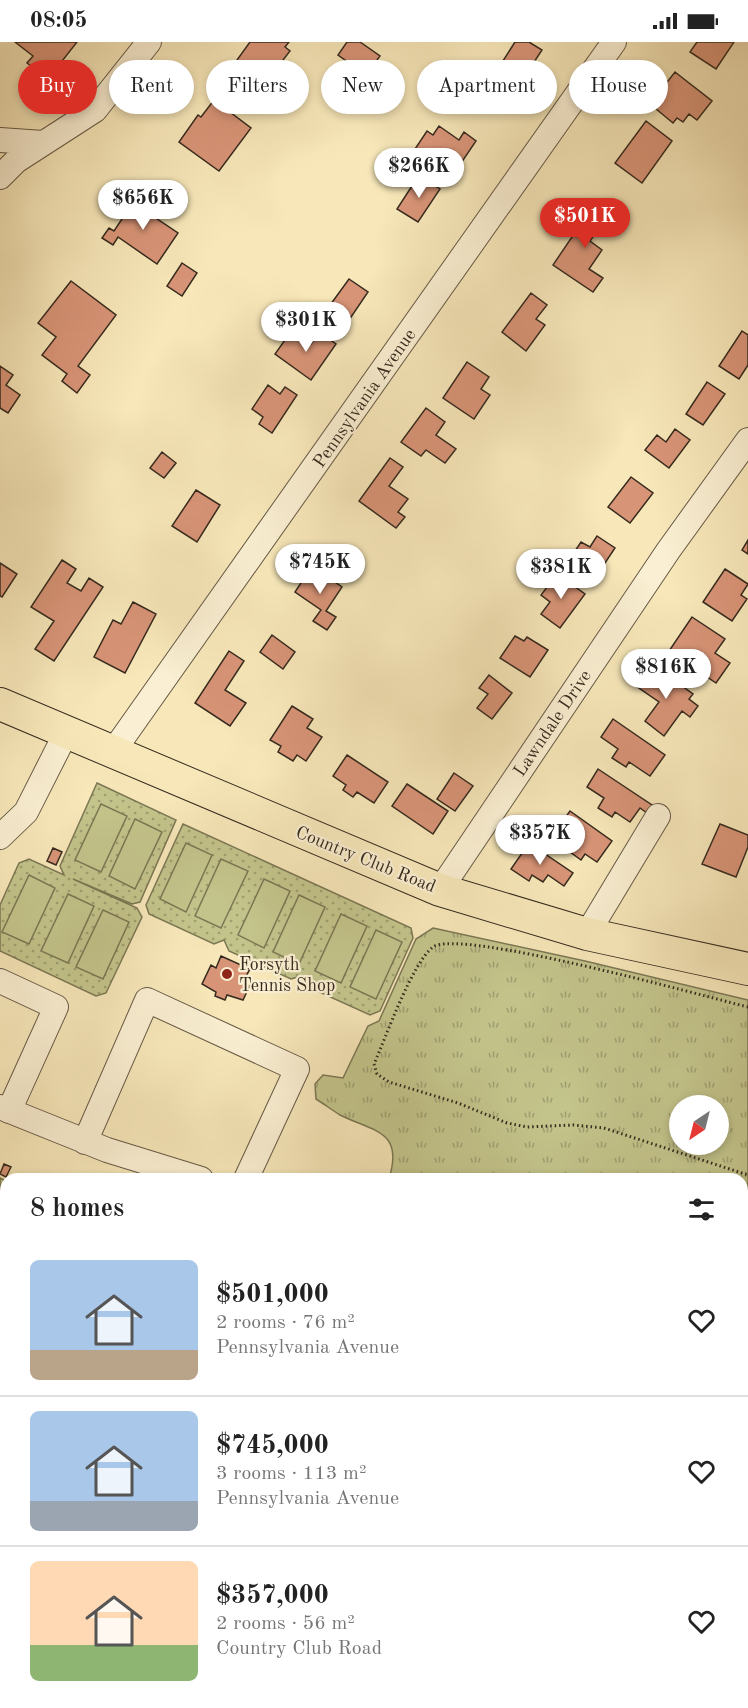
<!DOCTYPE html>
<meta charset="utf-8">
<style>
:root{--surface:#fff;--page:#f2f2f2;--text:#222;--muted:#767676;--line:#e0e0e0;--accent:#d93025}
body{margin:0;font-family:"Old Standard TT",serif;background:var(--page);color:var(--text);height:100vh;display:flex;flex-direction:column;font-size:22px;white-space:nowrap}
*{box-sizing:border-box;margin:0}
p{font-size:20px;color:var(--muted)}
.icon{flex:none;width:33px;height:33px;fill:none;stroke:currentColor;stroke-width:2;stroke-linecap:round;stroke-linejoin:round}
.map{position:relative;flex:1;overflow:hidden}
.details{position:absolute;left:0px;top:1131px;width:748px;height:536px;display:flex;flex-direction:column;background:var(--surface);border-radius:18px 18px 0 0;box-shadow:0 3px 9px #0003}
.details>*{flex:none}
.banner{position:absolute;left:18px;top:18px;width:712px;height:54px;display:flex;gap:12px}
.needle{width:39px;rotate:215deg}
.fabs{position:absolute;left:669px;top:1053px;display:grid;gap:12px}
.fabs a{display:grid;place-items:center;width:60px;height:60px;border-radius:50%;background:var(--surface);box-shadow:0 3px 9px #0003;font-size:30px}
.price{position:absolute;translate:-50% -51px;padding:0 14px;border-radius:21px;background:#fff;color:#222;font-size:20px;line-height:39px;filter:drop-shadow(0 2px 3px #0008)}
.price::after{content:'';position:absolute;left:50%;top:36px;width:18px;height:14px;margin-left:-9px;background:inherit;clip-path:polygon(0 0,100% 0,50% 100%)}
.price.on{background:var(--accent);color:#fff}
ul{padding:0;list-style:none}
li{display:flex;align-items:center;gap:18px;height:150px;padding:0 30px}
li+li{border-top:2px solid var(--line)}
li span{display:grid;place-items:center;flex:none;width:168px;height:120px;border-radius:9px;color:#555}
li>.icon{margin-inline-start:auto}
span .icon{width:72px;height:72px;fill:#fffc;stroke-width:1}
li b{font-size:26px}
h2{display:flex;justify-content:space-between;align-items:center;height:72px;padding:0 30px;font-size:26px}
.pill{padding:0 21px;border-radius:27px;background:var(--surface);box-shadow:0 3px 9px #0003;font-size:21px;line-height:54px}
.pill.on{background:var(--accent);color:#fff}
.status{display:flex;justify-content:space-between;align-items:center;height:42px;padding:0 30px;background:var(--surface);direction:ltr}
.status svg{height:16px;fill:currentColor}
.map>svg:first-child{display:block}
.grass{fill:url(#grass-tufts);stroke:#7c7754;stroke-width:1.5;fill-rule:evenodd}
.park{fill:url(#park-dots);stroke:#7c7754;stroke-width:1.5}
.garden{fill:#c3c48b;stroke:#7c7754;stroke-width:1.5}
.building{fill:#d89477;stroke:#352a1e;stroke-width:1.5}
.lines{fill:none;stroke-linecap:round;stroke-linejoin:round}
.minor-casing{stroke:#665945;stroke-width:26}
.major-casing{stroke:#352a1e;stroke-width:34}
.path{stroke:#352a1e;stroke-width:3;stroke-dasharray:1.5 3;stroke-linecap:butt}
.minor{stroke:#faefd2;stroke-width:24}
.major{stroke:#f7e7b9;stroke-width:32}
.poi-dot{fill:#8f2418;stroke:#faefd2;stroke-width:2}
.labels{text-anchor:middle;stroke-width:4.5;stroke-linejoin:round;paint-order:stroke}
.street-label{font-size:18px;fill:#352a1e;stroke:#faefd2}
.poi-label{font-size:18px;fill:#352a1e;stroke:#faefd2;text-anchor:start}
</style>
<div class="status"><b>08:05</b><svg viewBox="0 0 49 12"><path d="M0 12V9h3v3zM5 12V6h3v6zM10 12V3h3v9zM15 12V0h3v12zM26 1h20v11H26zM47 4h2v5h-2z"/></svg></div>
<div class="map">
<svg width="748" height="1666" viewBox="0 0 748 1666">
<defs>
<pattern id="grass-tufts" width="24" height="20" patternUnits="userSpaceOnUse" patternTransform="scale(1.5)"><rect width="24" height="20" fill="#c3c48b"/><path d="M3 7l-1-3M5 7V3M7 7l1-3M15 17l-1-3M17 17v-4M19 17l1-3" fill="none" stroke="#9f9f71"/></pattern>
<pattern id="park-dots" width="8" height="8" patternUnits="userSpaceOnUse" patternTransform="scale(1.5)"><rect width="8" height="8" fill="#c3c48b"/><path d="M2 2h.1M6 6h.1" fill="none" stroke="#9f9f71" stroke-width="1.8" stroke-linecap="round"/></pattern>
</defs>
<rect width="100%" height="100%" fill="#f7e7b9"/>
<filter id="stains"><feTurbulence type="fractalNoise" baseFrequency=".00333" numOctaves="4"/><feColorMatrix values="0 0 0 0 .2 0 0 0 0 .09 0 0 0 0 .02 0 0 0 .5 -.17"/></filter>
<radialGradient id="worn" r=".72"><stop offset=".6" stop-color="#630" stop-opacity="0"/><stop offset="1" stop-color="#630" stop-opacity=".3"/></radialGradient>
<path class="grass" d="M433,886l152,33 163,39v708h-748v-300l6,2v292h736v-523h-353c15,-49 -15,-47 -49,-64 -8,-5 -16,-11 -24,-16l-1,-15 8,-9 20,3 25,-52 11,-5 37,-82zM680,1064h38v38h-38z"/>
<path class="park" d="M97,741l79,37 -36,82 -8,2 -59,-25 64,29 5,9 -36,76 -10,3 -96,-45v-46l19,-42 10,-4 35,16 -4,-9z
M183,782l228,104 2,10 -33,73 -10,4 -64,-29 -5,-10 -10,3 -62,-28 -5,-11 -10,4 -65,-30 -3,-9z"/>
<path class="garden" d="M101,762l26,12 -26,56 -26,-12z
M135,777l27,13 -27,57 -26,-13z
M186,801l26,12 -26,57 -26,-13z
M221,817l27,12 -27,57 -26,-12z
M29,833l26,13 -26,56 -27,-12z
M264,837l26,12 -26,57 -26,-13z
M68,852l26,12 -26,57 -27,-12z
M299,853l26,12 -26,57 -26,-12z
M103,868l26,12 -26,57 -27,-12z
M341,872l26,12 -26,57 -26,-12z
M376,888l26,12 -26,57 -26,-12z
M0,1136l6,3v129l-4,5z"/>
<path class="building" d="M15,0h62l-29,37 -21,-16 6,-7z
M250,0h39l-4,5 5,4 -13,17 -6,-4 -9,11 16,12 -15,20 -39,-29z
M347,0h13l20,14 -14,19 -28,-20z
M515,0h14l13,8 -19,29 -22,-15z
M697,0h37l-18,27 -26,-17z
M675,30l37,29 -15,19 -8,-6 -6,8 -6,-4 -4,5 -23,-19z
M214,58l37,28 -32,43 -40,-29 19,-27 3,2z
M646,79l26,20 -30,42 -27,-20z
M439,84l20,14 5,-8 12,9 -23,34 -38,-26 12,-18 6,4z
M419,133l21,14 -22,33 -21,-13z
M134,151l21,14 -5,7 28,19 -21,31 -39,-27 -5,8 -11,-7 7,-10 5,3 18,-27 -4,-3z
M595,161l19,12 -11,17 -5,-3 -8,12 12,9 -13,19 14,9 -10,14 -40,-27z
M182,221l15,10 -15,23 -15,-10z
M349,237l19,13 -23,34 -20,-14z
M71,239l45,34 -38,51 12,9 -13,18 -15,-12 5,-7 -25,-19 14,-18 -18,-14z
M531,251l16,12 -11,14 9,6 -19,26 -24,-19z
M292,288l19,14 8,-12 17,12 -25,36 -36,-26z
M742,289l6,4v30l-9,14 -20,-13z
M467,320l22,15 -8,12 9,6 -16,24 -31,-21z
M0,324l13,9 -7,10 14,10 -12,18 -8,-5z
M707,340l18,12 -22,31 -17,-11z
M268,343l12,9 5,-7 12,8 -25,38 -13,-9 4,-7 -11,-8z
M426,366l19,14 -9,13 20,14 -11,14 -19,-13 -5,6 -20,-14z
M675,387l15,11 -21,28 -24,-18 12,-15 9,7z
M162,410l14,11 -12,15 -14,-10z
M390,416l13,9 -14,19 19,13 -10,13 7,5 -9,11 -37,-27z
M631,435l22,16 -23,30 -22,-16z
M196,448l24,15 -23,37 -25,-16z
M597,494l18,12 -18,27 -26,-18 10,-15 9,5z
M748,498v14l-6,-4z
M62,518l14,9 -9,14 14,8 8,-13 14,9 -49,74 -19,-12 19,-28 -23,-14z
M0,521l17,11 -15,23 -2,-1z
M312,524l30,21 -16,24 10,6 -9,13 -14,-9 8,-11 -26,-18z
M725,527l23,15 -7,11 6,4 -15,22 -29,-19z
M557,532l28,20 -25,34 -19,-14 9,-12 -9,-7z
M133,560l23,12 -31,59 -31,-16 19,-37 8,4z
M692,575l33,22 -10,14 15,10 -14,20 -47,-32z
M272,593l23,17 -12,17 -23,-17z
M515,594l9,5 3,-4 21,13 -18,27 -30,-19z
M229,609l15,10 -19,29 21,13 -16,23 -35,-23z
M660,628l33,24 -4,5 9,7 -8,11 -8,-6 -18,25 -19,-15 14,-19 -23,-16 11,-15 8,6z
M489,633l23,18 -20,26 -15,-11 11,-14 -9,-6z
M292,664l21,13 -6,9 15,9 -16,24 -9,-6 -4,6 -15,-9 3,-6 -11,-6z
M613,677l52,36 -15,21 -21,-14 -3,5 -14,-9 6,-9 -17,-12z
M347,713l41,27 -14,21 -17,-11 -4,5 -10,-7 3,-5 -13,-9z
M598,727l54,36 -5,8 -7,-5 -10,14 -15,-10 -3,5 -14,-9 6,-10 -17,-11z
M454,731l19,13 -18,25 -18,-12z
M407,742l41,27 -15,23 -41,-28z
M570,769l42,30 -15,21 -12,-8 -4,6 -15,-11 6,-9 -15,-11z
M720,782l28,11v12l-12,30 -34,-13z
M529,801l44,30 -9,13 -16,-11 -5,7 -11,-7 -3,6 -18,-12z
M53,806l9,4 -6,13 -9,-4z
M221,914l29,13 -6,11 7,3 -8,17 -16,-5 -2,5 -10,-4 1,-4 -14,-8 9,-19 5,3z
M4,1122l7,3 -5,10 -6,-3z
M0,1288l6,3v76l-6,-3z"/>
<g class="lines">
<defs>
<path id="minor" d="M0,98l43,3
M0,135l16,-16 79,-51 54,-68
M112,711l502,-711
M0,795l26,-25 40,-79
M440,848l228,-339 80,-111
M587,892l71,-118
M0,939l56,26 -47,104
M0,1065l107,43 94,29
M85,1100l62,-142 150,69 -51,110
M302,1666l3,-6"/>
<path id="major" d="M0,662l440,186 147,44 161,35"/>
</defs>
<use href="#minor" class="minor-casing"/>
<use href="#major" class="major-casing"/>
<path class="path" d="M748,965c-45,-11 -288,-79 -315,-60 -21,16 -47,90 -59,117l3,10 12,8 69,21 49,20 20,4 46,-2 31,3 144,47
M0,1423l6,3
M742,1447l6,2
M742,1485h6
M0,1574l6,-4
M220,1666l11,-6
M403,1666l5,-6
M544,1666l3,-6"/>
<use href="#minor" class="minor"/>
<use href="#major" class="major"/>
</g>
<circle class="poi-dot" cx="227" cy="932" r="6"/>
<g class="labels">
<g class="street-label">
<text transform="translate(364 356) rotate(-55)" y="6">Pennsylvania Avenue</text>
<text transform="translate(552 681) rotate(-56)" y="6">Lawndale Drive</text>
<text transform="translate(366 817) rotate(22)" y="6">Country Club Road</text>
</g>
<g class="poi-label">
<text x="239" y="928">Forsyth<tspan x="239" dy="21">Tennis Shop</tspan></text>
</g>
</g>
<rect width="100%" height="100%" filter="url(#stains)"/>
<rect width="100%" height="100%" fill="url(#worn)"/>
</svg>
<div class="fabs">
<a><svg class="needle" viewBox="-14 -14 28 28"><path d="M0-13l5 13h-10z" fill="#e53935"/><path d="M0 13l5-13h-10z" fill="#767676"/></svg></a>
</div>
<b class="price" style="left:419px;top:157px">$266K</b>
<b class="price" style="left:143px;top:189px">$656K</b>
<b class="price on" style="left:585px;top:207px">$501K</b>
<b class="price" style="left:306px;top:311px">$301K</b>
<b class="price" style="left:320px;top:553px">$745K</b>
<b class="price" style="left:561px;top:558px">$381K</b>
<b class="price" style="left:666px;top:658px">$816K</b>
<b class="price" style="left:540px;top:824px">$357K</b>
<div class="banner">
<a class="pill on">Buy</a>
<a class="pill">Rent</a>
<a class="pill">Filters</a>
<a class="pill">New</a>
<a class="pill">Apartment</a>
<a class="pill">House</a>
</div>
<section class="details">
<h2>8 homes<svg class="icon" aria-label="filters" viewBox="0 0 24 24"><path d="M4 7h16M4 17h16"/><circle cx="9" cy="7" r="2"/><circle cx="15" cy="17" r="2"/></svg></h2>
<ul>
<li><span style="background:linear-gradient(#a9c7e8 75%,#b9a48a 0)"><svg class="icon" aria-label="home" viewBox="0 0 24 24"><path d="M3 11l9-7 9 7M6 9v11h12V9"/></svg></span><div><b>$501,000</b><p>2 rooms · 76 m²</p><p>Pennsylvania Avenue</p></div><svg class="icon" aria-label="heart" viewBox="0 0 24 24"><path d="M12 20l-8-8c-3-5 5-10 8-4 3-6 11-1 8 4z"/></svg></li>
<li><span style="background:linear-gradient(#a9c7e8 75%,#9aa5b1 0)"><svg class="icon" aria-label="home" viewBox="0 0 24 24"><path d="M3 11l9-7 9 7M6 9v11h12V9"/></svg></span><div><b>$745,000</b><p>3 rooms · 113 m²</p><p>Pennsylvania Avenue</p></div><svg class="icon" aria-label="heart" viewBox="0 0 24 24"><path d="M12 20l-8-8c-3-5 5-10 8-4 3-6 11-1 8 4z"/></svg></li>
<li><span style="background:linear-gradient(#ffd9b3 70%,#8fb573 0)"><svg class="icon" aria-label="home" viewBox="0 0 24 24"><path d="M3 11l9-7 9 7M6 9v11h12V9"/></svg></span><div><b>$357,000</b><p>2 rooms · 56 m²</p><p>Country Club Road</p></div><svg class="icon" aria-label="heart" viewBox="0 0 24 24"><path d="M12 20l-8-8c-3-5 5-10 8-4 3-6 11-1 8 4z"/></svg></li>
</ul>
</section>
</div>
